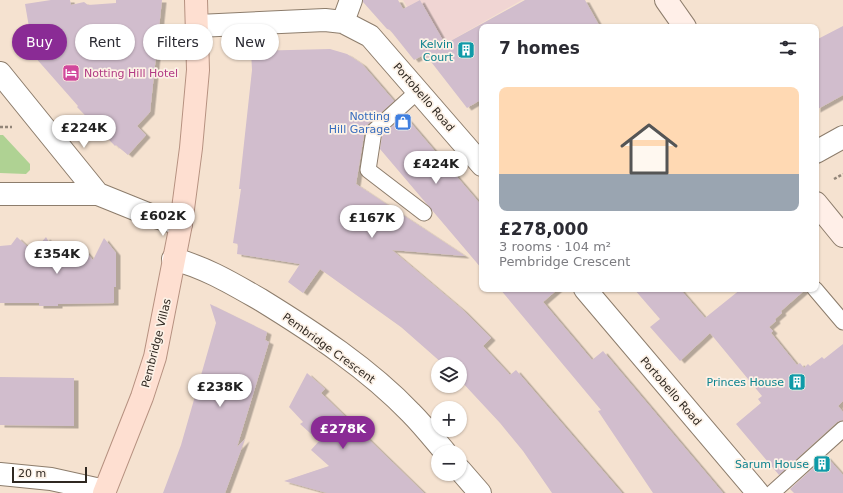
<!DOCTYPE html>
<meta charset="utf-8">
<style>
:root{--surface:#fff;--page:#f7f7f7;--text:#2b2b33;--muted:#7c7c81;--line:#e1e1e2;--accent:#8a2b95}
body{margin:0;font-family:"DejaVu Sans",sans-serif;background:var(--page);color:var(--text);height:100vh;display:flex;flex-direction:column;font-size:15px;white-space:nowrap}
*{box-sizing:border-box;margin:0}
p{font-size:13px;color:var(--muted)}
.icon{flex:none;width:22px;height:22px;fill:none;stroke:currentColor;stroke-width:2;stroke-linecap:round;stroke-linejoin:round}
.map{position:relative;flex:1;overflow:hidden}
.drawer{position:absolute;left:479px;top:24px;width:340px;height:268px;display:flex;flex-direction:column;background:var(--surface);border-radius:8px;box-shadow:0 1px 3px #0004}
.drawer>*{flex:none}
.guide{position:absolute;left:12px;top:24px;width:380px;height:36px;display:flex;gap:8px}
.buttons{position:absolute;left:431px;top:357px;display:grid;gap:8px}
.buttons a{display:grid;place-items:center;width:36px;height:36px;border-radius:50%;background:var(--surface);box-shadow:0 1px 3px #0004;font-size:20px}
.scale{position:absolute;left:12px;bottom:10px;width:75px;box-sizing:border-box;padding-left:4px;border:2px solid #2f2821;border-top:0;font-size:11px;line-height:14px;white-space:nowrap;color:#2f2821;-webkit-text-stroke:3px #fcf1e6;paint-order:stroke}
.price{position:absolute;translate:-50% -34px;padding:0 9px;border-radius:14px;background:#fff;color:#222;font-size:13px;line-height:26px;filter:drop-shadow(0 1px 2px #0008)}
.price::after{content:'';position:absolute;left:50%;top:24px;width:12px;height:9px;margin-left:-6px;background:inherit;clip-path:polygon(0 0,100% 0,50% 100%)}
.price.on{background:var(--accent);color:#fff}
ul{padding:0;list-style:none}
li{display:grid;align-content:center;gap:8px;height:212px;padding:0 20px}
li+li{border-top:1px solid var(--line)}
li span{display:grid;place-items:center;height:124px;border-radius:8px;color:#555}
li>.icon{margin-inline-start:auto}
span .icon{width:72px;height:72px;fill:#fffc;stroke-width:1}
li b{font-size:17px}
h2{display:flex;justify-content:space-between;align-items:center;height:48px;padding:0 20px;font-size:17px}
.chip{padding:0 14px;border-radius:18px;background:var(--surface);box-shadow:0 1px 3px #0004;font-size:14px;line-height:36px}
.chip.on{background:var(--accent);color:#fff}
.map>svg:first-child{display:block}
.education{fill:#f0d5d3}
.green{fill:#afd293}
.building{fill:#d1bdcd;filter:url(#shadow)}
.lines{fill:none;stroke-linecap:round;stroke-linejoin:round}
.service-casing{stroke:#8d7d6c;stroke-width:17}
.minor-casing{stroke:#8d7d6c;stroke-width:24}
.secondary-casing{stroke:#8d7d6c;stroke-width:24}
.primary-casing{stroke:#b69180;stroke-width:24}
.path{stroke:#928578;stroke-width:2.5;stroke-dasharray:3 2;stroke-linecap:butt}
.service{stroke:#fff;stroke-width:15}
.minor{stroke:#fff;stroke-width:22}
.secondary{stroke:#ffefe8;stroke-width:22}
.primary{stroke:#fedfd1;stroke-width:22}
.labels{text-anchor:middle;stroke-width:3.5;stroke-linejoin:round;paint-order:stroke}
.culture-label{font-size:11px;fill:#0d838f;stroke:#fcf1e6;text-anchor:end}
.hotel-label{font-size:11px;fill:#b23c85;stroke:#fcf1e6;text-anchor:start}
.street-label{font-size:11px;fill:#2f2821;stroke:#fcf1e6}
.shop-label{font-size:11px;fill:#366cbe;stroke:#fcf1e6;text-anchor:end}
</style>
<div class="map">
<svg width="843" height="493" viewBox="0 0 843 493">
<defs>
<filter id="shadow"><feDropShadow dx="4.5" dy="2.5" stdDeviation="0" flood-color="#0004"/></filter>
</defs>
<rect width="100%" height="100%" fill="#f5e2d0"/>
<path class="education" d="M403,0h119l-77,44 -25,-44 -13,7z"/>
<path class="green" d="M0,135h3l27,29v6l-4,4 -26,-1z"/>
<path class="building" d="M51,0h19l1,5 13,-3 4,3 28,-2v-3h46l-12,112 -13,14 9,9 -18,20 -12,-10 -1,1 -38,-39 1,-1 -44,-50 -9,-52z
M363,0h35l5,9 17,-9 25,44 80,-44h60l15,27h-118v72l-15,9 -42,-54 -11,6 -24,-30 -3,-1 -24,-27z
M843,26v69l-27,15v-70z
M330,49l17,5 15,10 32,37 -26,23 -3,5 -9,55 109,72 -73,-6 71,60 28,28 -8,8 27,29 6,-5 106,123h-70l-29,-42 -23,-28 -40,-43v-16h-17l-42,-37 -81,-58 -17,24 -15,-11 12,-18 -63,-10 1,-10 -5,-1 8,-54h-2l13,-119 -1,-19z
M404,115l78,91v63l-102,-120 2,-13z
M17,237l16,15 13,-15 13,22 12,-14h9l13,15 11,-22 12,15v34h-2v16l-56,1v2h-19v-3h-39v-57l11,-1z
M500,289h58l-15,13 49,58 11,-9 120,142h-70l-55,-82 3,-1z
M634,289h46l25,29 36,-29h65l-25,22 1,2 -7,6 1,2 -7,6 4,4 -2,2 26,32 3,-2 4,5 4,-4 2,2 12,-9 2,2 19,-15v57l-5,5 5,6v8l-6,2 -58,53 -43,-51 25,-21 -3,-4 4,-3 -52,-63 -30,28 -30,-34 10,-8z
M210,304l57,28 -2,8 4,2 -32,105 8,-8 -20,54h-62l18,-48 35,-122z
M307,373l18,16 -4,4 103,100h-97l-43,-12 45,-15 -18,-16 8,-9 -19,-17 3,-2 -14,-15z
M0,377l74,1v48l-74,-1z
M826,456l17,19v18h-49l-4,-4z"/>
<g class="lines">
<defs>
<path id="service" d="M418,91l-44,40 -6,39 56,43
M815,289l28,33
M772,493l71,-64"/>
<path id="minor" d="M343,22l8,-22
M198,26l127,-6 18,2 27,14 112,129
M0,73l98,121
M816,152l27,-15
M0,194h98l57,23 26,7
M173,259c32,8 60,25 88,41 52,32 108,69 150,113 12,12 23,26 34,39
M585,289l173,204
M460,470l20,23
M0,474l51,5 54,12"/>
<path id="secondary" d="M666,0l19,27
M816,203l27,33"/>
<path id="primary" d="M104,493l38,-96 13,-40 26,-133 10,-76 7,-78 -2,-70"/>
</defs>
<use href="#service" class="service-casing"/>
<use href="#minor" class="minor-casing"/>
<use href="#secondary" class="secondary-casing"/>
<use href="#primary" class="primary-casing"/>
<path class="path" d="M0,127h12
M834,179l9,-5"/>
<use href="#service" class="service"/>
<use href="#minor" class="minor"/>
<use href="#secondary" class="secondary"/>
<use href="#primary" class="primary"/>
</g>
<defs>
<symbol id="building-square" viewBox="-11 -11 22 22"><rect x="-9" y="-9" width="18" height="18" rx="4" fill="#0f9aa8" stroke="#fcf1e6"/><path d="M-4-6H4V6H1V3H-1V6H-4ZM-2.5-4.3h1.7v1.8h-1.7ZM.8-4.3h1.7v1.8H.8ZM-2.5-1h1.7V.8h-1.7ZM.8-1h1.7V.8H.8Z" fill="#fff"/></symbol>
<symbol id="hotel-square" viewBox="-11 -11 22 22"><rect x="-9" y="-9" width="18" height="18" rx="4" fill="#d1479c" stroke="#fcf1e6"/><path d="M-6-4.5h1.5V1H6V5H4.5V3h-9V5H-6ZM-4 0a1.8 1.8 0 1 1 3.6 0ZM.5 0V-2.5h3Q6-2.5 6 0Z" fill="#fff"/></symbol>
<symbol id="shop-square" viewBox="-11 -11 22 22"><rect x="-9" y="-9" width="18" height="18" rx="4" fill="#3f7fe0" stroke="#fcf1e6"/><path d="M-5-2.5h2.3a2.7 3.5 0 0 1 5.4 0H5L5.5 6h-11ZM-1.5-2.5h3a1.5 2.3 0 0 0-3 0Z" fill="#fff"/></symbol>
</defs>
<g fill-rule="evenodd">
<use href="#building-square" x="456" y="40" width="20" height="20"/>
<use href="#hotel-square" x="61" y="63" width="20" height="20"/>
<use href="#shop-square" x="393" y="112" width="20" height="20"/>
<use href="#building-square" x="787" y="372" width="20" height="20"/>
<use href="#building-square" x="812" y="454" width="20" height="20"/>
</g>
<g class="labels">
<g class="culture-label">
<text x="453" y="48">Kelvin<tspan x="453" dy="13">Court</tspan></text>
<text x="784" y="386">Princes House</text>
<text x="809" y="468">Sarum House</text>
</g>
<g class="hotel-label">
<text x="84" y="77">Notting Hill Hotel</text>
</g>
<g class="street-label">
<text transform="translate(424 97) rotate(49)" y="4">Portobello Road</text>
<text transform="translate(156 343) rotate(-76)" y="4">Pembridge Villas</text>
<text transform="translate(329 348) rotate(36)" y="4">Pembridge Crescent</text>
<text transform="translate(671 391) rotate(49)" y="4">Portobello Road</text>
</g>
<g class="shop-label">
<text x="390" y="120">Notting<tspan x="390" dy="13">Hill Garage</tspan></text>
</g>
</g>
</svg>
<div class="buttons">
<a><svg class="icon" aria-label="layers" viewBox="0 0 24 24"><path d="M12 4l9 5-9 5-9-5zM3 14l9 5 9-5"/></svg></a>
<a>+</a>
<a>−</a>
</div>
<div class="scale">20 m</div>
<b class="price" style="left:84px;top:149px">£224K</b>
<b class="price" style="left:436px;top:185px">£424K</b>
<b class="price" style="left:163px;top:237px">£602K</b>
<b class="price" style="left:372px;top:239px">£167K</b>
<b class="price" style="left:57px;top:275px">£354K</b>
<b class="price" style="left:220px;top:408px">£238K</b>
<b class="price on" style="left:343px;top:450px">£278K</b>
<div class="guide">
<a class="chip on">Buy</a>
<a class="chip">Rent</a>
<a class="chip">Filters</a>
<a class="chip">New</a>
</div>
<section class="drawer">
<h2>7 homes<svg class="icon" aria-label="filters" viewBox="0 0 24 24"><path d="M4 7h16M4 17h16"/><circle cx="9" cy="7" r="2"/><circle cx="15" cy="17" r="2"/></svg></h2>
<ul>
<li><span style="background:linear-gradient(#ffd9b3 70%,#9aa5b1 0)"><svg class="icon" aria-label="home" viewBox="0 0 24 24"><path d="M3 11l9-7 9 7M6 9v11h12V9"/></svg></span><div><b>£278,000</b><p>3 rooms · 104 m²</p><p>Pembridge Crescent</p></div></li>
</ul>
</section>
</div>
